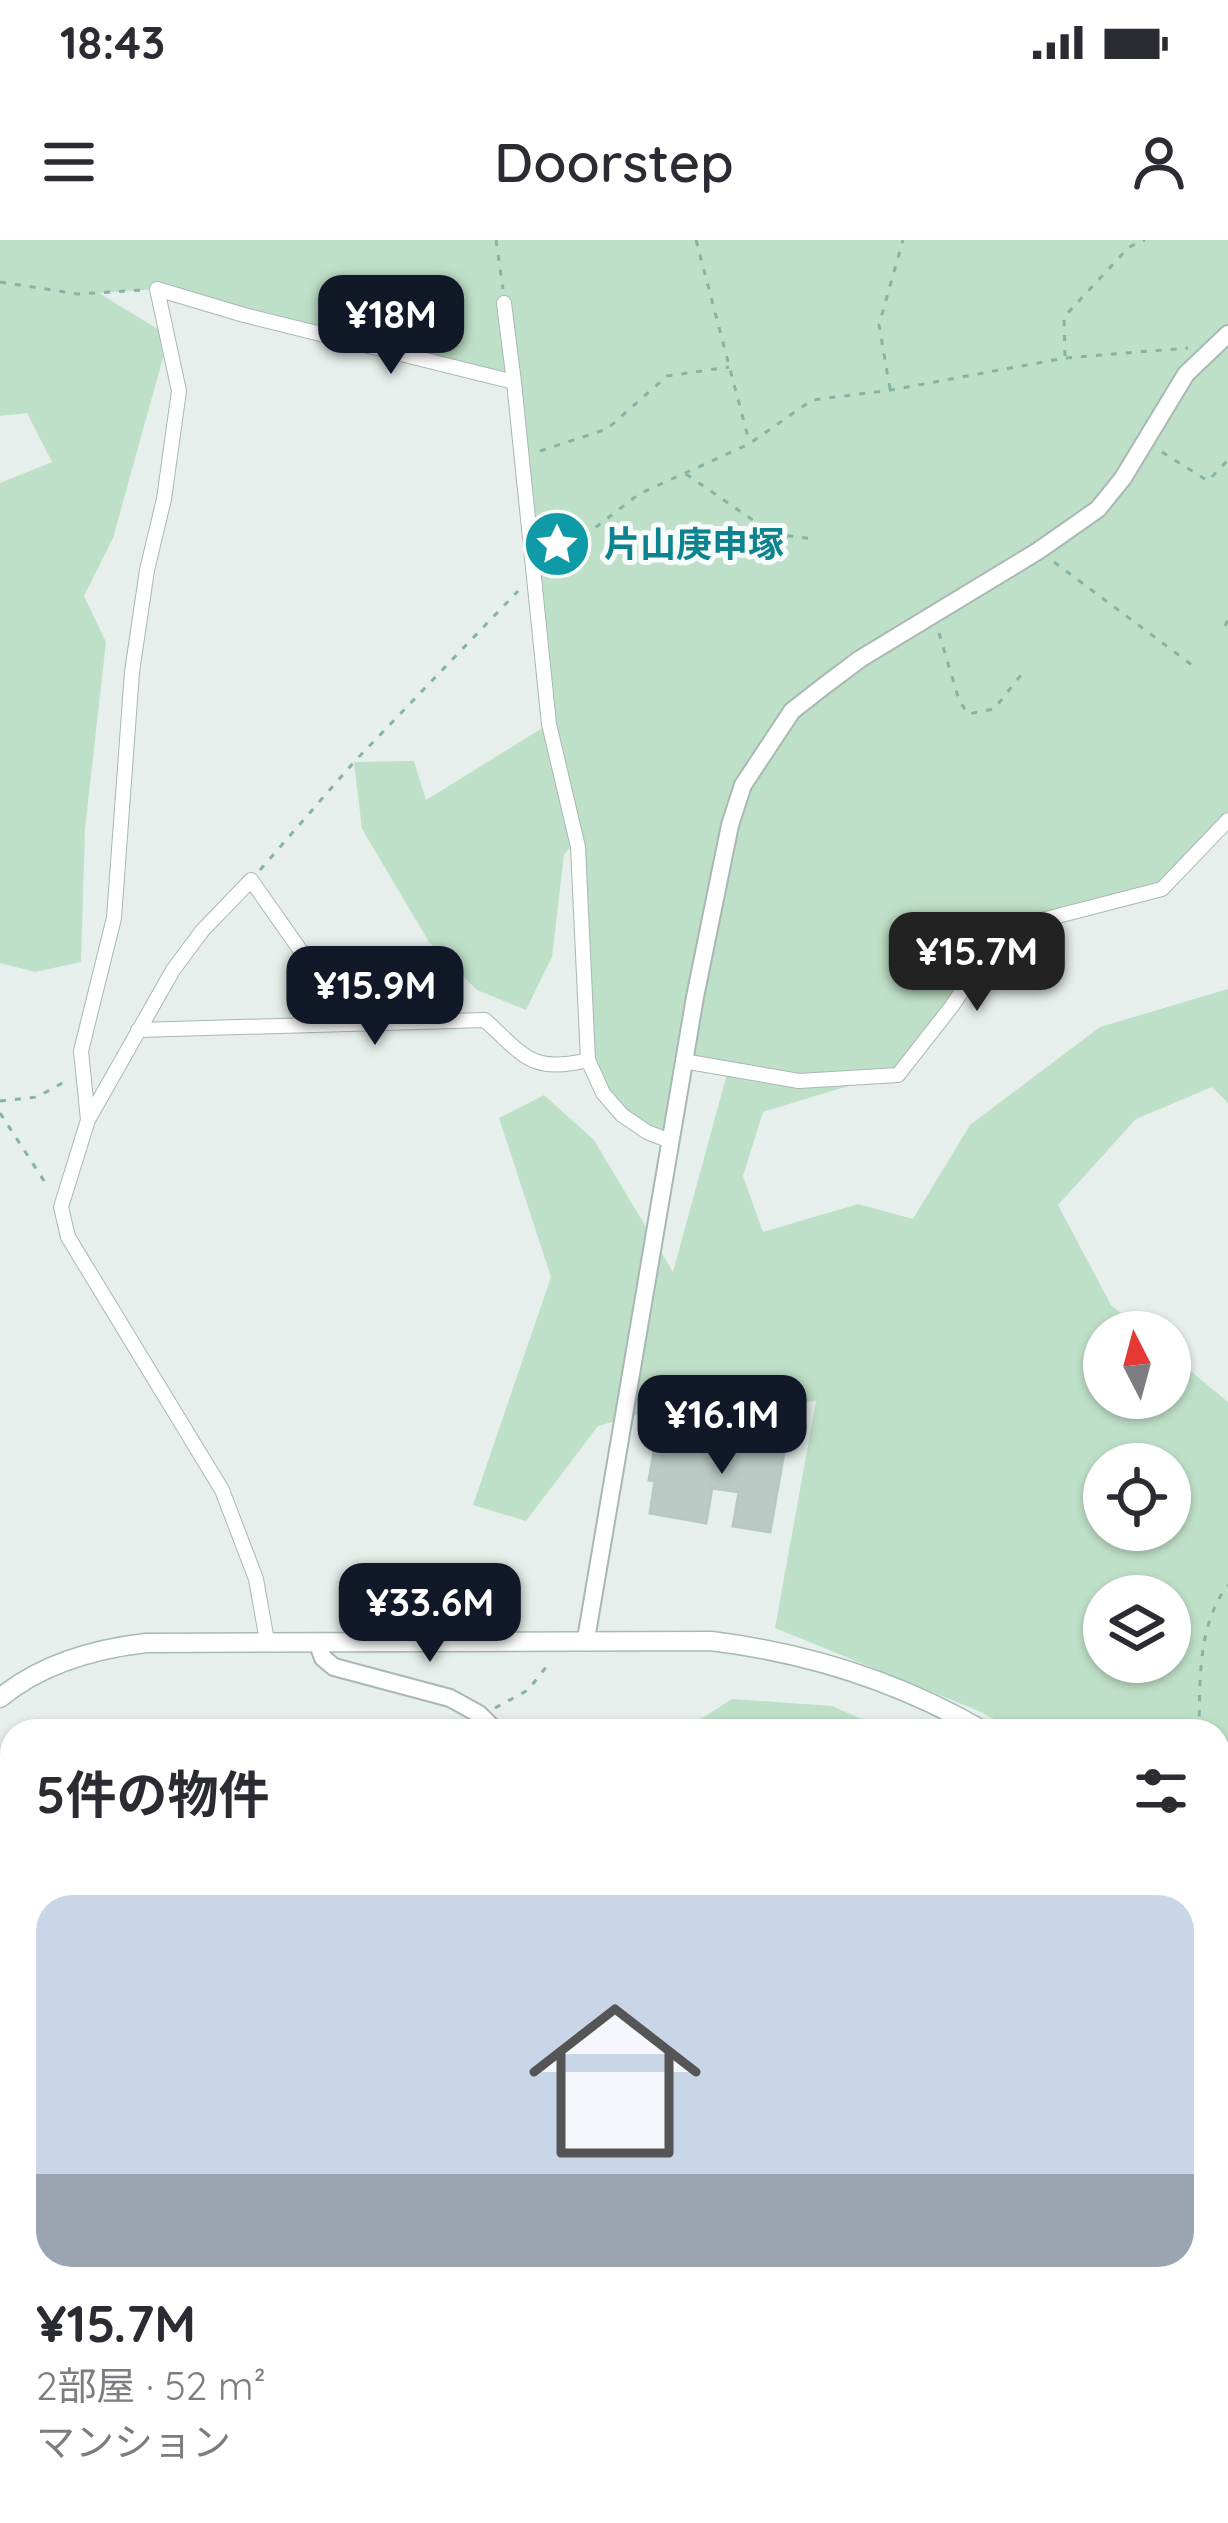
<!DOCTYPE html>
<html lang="ja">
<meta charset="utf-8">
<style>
:root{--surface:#fff;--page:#f7f7f7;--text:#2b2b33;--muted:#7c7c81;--line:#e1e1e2;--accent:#111827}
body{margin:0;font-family:Quicksand,"Noto Sans JP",sans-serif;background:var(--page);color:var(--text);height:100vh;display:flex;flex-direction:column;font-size:45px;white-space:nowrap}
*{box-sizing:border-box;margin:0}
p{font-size:39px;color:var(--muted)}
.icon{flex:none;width:66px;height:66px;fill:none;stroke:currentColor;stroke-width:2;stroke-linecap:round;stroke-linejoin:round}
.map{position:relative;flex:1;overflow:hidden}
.sheet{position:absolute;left:0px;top:1479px;width:1230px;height:804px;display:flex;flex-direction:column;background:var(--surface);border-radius:36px 36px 0 0;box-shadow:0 3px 9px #0004}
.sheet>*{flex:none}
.needle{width:78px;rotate:354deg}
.tools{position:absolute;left:1083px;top:1071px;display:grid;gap:24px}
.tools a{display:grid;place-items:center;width:108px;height:108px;border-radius:50%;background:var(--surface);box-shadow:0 3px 9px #0004;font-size:60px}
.price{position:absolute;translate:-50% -102px;padding:0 27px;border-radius:24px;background:var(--accent);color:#fff;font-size:39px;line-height:78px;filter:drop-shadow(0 3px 6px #0008)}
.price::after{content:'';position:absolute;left:50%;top:72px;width:36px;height:27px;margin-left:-18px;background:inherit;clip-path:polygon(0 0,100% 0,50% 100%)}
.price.selected{background:#222;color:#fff}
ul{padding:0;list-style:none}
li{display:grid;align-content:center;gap:24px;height:636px;padding:0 36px}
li+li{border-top:3px solid var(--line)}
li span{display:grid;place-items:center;height:372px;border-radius:36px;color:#555}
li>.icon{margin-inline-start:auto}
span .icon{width:216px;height:216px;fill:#fffc;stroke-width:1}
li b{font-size:51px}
h2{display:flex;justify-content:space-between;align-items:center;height:144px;padding:0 36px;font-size:51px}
.status{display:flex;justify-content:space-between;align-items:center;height:84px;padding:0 60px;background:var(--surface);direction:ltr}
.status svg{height:33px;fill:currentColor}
header{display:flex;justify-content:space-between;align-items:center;height:156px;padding:0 36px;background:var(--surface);font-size:54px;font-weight:600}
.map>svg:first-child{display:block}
.green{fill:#bfe0c8;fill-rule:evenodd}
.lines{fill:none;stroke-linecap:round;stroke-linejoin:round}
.river{stroke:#8ec9d4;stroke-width:33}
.building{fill:#bbcac4;stroke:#b8c9c2;stroke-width:3}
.minor-casing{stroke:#a8b8b2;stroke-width:16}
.tertiary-casing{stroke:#a8b8b2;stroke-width:20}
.secondary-casing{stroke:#a4bbb3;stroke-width:21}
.path{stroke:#86b3a5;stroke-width:3;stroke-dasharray:6 9;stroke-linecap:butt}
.minor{stroke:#fff;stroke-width:14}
.tertiary{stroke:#fff;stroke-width:16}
.secondary{stroke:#fff;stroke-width:18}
.labels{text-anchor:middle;stroke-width:10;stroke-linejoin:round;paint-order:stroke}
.culture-label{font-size:36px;font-weight:bold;fill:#0d838f;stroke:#f7fbf9;text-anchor:start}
</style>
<div class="status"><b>18:43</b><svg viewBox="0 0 49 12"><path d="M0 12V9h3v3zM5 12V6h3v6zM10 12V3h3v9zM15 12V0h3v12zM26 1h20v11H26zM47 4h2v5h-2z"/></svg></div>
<header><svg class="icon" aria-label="menu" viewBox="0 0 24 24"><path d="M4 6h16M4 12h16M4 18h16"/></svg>Doorstep<svg class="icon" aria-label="person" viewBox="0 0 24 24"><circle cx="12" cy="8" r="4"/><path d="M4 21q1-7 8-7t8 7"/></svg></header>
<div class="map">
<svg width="1228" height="2283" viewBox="0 0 1228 2283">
<rect width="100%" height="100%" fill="#e6efeb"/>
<path class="green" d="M0,0h1228v589l-66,60 -159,41 -105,145 -27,4 -108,33 -20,64 20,56 95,-28 55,15 57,-94 130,-98 128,-38v114l-16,-16 -76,32 -78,86 53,100 33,27h-40v66h66v-44l58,48v420l-10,1v-92h-202l-35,-19 -206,-84 41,-227 -179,14 -39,11 -72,95 -53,-16 78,-228 -52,-159 45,-23 50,45 79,132 55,-202 -45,-8 -13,79 -23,-9 -51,-53 -20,-239 -12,15 -12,102 -26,53 -49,-20 -48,-48 -67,-113 -8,-67 60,-1 12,39 123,-76 -35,-342 -357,-93 -58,4 70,43 -56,202 -29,58 22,46 -21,187 -4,133 -46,10 -35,-9v-480l52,-21 -25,-49 -27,3zM1104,1224h66v66h-66zM1104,1356h66v66h-66z
M732,1459l100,7 57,25h-207z"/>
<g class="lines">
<path class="river" d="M1218,2253l10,-1
M772,2283l75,-12"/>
</g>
<path class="building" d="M765,1180l24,4 -19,108 -37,-6 6,-34 -27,-4 -6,35 -56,-10 5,-32 -6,-1 7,-39 82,14 6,-34 20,3z"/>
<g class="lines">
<defs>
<path id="minor" d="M157,49l22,102 -15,108 -17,71 -15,102 -18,246 -33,133 7,69 -27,87 7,30 154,253 34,89 11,62
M157,49l87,26 270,67 -10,-79
M514,142l35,342 29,123 10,213 15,33 19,22 25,17 23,9
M138,790l347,-10c39,36 47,54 103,40
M683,821l116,20 99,-6 54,-69 51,-76 159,-41 66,-69
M88,880l85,-150 29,-39 49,-51 101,144
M0,1648l12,-12
M1218,1761l10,7
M1218,2262h10
M991,2283l51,-12"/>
<path id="tertiary" d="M586,1399l109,-642 35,-172 13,-40 49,-74 32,-25 36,-27 178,-108 60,-42 25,-31 63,-104 42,-40
M317,1402l6,16 11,9 116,31 29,16 17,17
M256,2283v-12"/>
<path id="secondary" d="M0,1458c41,-34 94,-49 146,-55l565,-2c98,12 187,40 273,90
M1218,1627l10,6"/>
</defs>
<use href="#minor" class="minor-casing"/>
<use href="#tertiary" class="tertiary-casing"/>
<use href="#secondary" class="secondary-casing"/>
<path class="path" d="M496,0l7,49
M696,0l53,201
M0,42l78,12 65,-4
M1065,116l-1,-39 65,-70 16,-7
M890,149l-11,-64 24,-85
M540,211l67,-22 60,-53 62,-9
M1162,212l46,29 20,-21
M686,234l87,60 42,5
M1054,322l138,103
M548,324l91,-70 110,-50 63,-44 79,-10 174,-32 123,-10
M1225,386l3,-7
M939,393l20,67 9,14 26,-5 27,-34
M260,630l94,-108 164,-171
M0,861l37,-4 29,-16
M0,873l48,74
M495,1468l33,-18 23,-29
M1199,1491c1,-48 -2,-106 29,-146
M0,1550l12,11
M0,2119l12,23
M1218,2214h10
M77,2271l6,12
M673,2283l82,-12"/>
<use href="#minor" class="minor"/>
<use href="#tertiary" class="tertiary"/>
<use href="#secondary" class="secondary"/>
</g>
<defs>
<symbol id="sight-disc" viewBox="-11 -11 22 22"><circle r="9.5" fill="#0f9aa8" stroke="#f7fbf9"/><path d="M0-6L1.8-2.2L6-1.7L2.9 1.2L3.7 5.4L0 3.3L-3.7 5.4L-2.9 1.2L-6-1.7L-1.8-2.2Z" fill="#fff"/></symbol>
</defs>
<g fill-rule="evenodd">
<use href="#sight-disc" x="519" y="266" width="76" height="76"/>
</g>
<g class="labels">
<g class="culture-label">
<text x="604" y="317">片山庚申塚</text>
</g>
</g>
</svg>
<div class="tools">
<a><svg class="needle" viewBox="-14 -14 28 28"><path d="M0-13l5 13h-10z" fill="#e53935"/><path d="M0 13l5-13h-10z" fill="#7c7c81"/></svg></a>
<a><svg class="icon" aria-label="locate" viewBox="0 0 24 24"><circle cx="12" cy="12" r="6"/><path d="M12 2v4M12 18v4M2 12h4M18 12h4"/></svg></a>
<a><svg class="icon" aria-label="layers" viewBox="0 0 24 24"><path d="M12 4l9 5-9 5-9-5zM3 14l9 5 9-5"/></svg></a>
</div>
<b class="price" style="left:391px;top:137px">¥18M</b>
<b class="price selected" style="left:977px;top:774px">¥15.7M</b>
<b class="price" style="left:375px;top:808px">¥15.9M</b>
<b class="price" style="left:722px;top:1237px">¥16.1M</b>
<b class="price" style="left:430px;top:1425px">¥33.6M</b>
<section class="sheet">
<h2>5件の物件<svg class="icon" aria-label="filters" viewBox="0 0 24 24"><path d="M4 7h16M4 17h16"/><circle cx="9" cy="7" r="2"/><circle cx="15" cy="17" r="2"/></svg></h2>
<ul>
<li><span style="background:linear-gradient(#c9d6e8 75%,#9aa5b1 0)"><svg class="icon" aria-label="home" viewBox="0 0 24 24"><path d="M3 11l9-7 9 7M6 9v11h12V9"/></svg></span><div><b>¥15.7M</b><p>2部屋 · 52 m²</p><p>マンション</p></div></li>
</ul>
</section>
</div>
